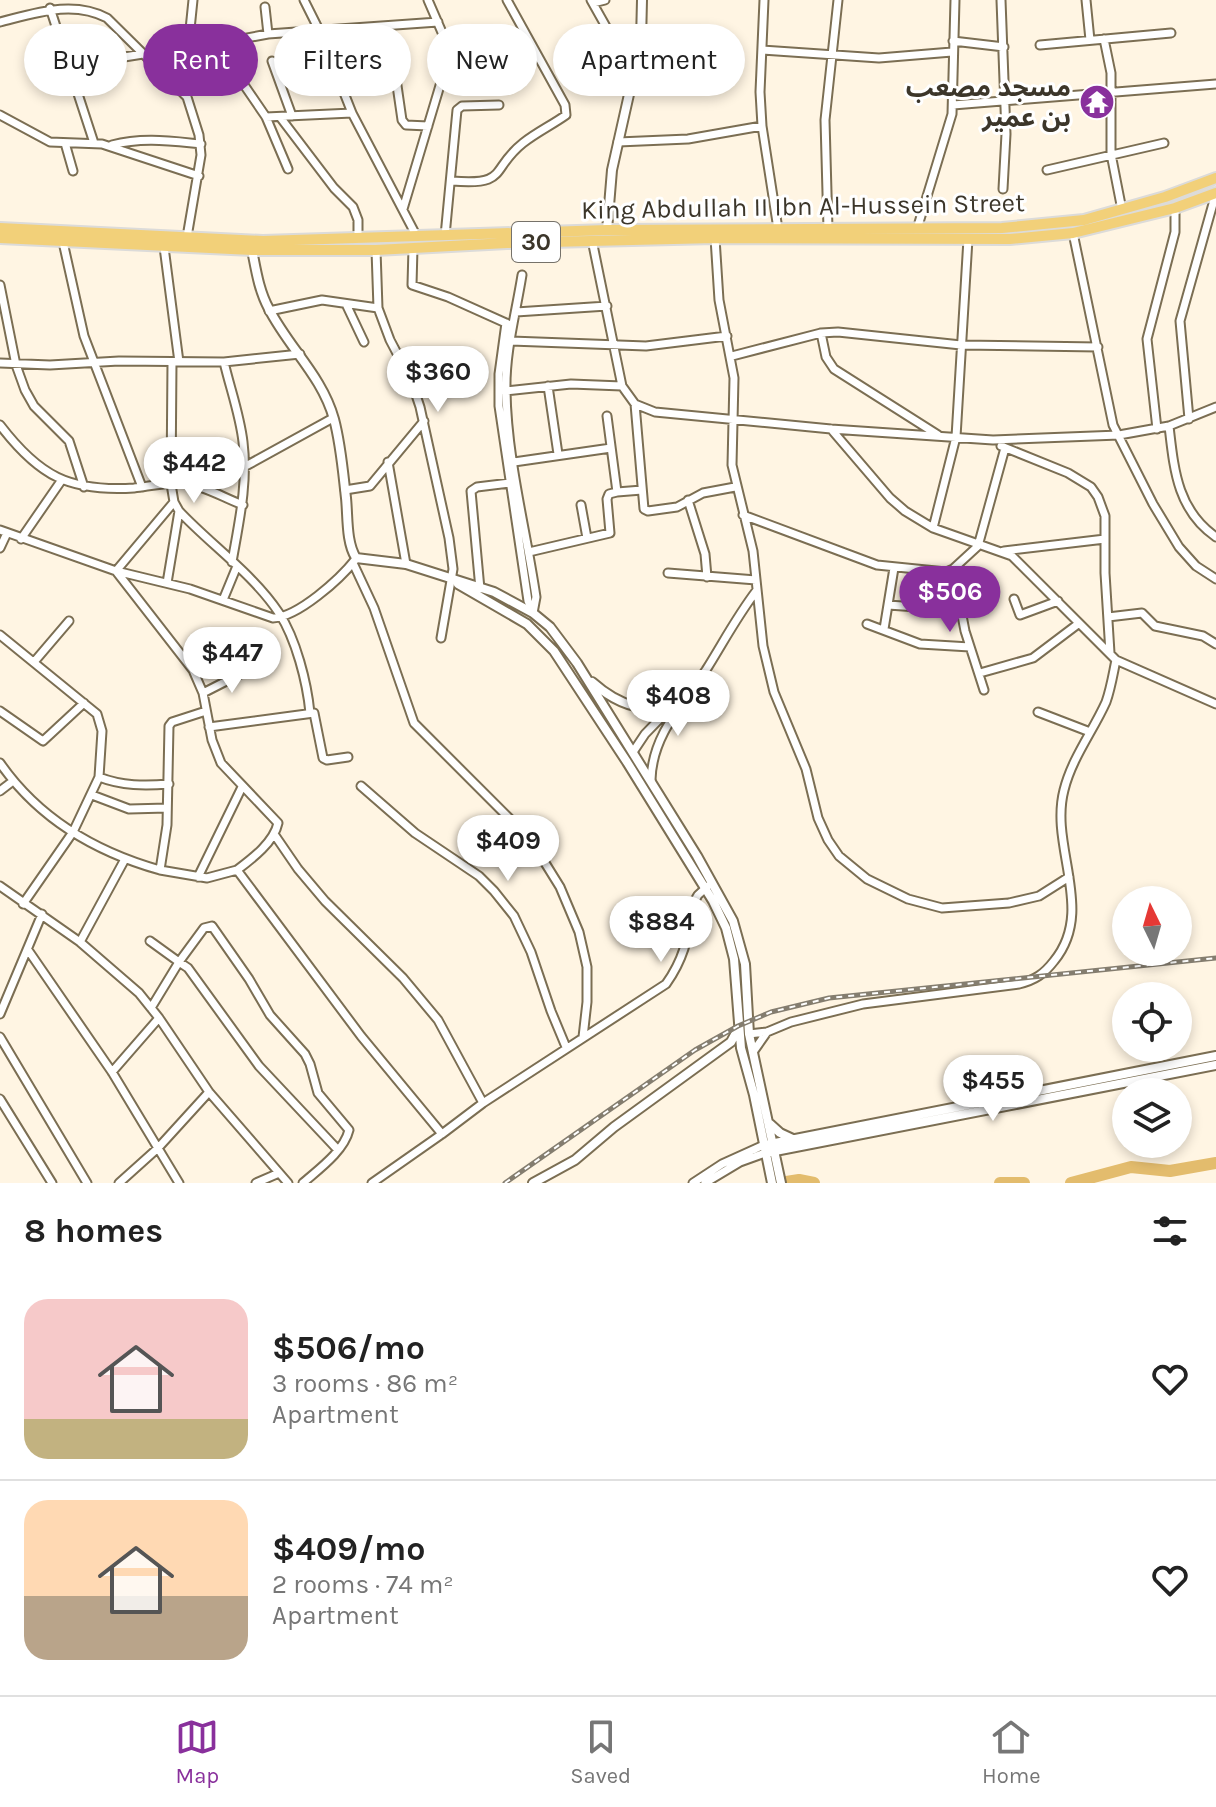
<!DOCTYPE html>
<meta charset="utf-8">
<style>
:root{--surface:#fff;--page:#f6f6f6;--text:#222;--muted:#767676;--line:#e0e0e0;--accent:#89309c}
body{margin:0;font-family:Karla,"Noto Sans Arabic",sans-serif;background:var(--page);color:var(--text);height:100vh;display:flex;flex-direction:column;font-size:30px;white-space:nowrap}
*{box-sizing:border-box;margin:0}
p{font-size:26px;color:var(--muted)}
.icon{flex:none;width:44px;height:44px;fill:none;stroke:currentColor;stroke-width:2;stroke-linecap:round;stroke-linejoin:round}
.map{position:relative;height:1183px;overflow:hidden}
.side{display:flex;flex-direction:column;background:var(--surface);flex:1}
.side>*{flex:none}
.guide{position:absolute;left:24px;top:24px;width:800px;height:72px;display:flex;gap:16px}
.needle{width:52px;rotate:355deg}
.controls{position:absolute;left:1112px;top:886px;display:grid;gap:16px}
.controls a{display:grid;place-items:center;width:80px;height:80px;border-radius:50%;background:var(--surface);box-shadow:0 4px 12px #0003;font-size:40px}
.price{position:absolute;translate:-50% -68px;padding:0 18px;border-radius:28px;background:#fff;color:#222;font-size:26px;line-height:52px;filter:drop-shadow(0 2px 4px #0008)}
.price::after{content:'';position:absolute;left:50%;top:48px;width:24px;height:18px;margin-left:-12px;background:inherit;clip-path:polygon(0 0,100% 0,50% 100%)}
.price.active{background:var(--accent);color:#fff}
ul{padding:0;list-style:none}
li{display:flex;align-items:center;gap:24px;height:200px;padding:0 24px}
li+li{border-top:2px solid var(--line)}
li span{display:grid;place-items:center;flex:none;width:224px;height:160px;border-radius:24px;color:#555}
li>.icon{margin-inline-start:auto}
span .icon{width:96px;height:96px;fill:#fffc;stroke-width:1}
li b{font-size:34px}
h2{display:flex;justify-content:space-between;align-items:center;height:96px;padding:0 24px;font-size:34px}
.pill{padding:0 28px;border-radius:36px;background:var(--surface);box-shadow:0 4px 12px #0003;font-size:28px;line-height:72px}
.pill.active{background:var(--accent);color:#fff}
.tabs{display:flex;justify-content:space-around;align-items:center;height:112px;border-top:2px solid var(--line);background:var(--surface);font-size:22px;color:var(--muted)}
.tabs a{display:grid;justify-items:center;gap:4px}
.tabs .active{color:var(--accent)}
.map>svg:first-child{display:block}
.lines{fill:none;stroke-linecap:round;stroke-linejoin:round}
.river{stroke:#e3bc6d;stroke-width:12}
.minor-casing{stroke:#7b6e53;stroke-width:11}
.tertiary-casing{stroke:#7b6e53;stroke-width:12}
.primary-casing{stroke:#dcdbd9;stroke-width:14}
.minor{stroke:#fff;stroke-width:7}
.tertiary{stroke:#fff;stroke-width:8}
.primary{stroke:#f2d079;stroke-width:10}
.rail-casing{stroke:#847d6f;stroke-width:5}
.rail{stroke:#fff;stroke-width:2;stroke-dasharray:6;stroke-linecap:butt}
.labels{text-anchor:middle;stroke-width:6;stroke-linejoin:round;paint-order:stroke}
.shield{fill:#fff;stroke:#76726a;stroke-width:2}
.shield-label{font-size:24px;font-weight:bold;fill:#3c362a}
.poi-label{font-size:26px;font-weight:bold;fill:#3c362a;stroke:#fff;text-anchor:end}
.street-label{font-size:26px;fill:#3c362a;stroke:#fff}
</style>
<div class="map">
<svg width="1216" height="1183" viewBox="0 0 1216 1183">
<rect width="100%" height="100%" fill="#fff5e3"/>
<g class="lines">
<path class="river" d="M780,1183l19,-3 15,3
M1000,1183h24
M1071,1183l60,-16 39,4 46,-8"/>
<defs>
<path id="minor" d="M304,0l16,32 32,81 65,124
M591,0l27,48 19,15
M764,0l-4,92 2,34 16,103
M1001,0l5,134 -3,55
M1086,0l4,40
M593,3l12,-3
M265,7l3,27
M50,8l44,135
M0,22c36,-9 73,-22 107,-4l80,79 12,38 2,20 -14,82
M1104,39l7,34v81l11,56
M953,41l51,6
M1040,45l131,-12
M188,49l80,-15 170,-12
M762,50l117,8 73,-6
M272,61l20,55
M68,66l75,-12
M333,71l45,-18 14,-2 10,69 4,5 22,1
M635,74l66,-4
M240,79l26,38 22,52
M187,97l1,-48 5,-49
M953,105l263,-21
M0,115l50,27 52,2 97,32
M266,117l86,-4
M280,117l54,71 19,19 5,13v19
M618,142l70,-3 74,-13
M65,143l8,28
M112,145c30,-8 58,-4 89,-1
M1047,170l117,-27
M452,181c57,5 38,-12 71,-38 14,-11 29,-18 43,-28l-1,-10 -58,-105
M403,209l44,-147 -3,-25 -16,-37
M828,229l-3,-109 13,-120
M917,229l35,-115 3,-114
M1073,233l40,192 40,79 26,43 17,19 20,13
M445,236l12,-126 5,-4 37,-1
M715,238l4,62 15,78 -2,87 21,86 10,95 11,46 32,77 12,49 10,22 11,16 28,23 41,20 34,9 67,-5 30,-7 30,-19
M592,240l30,146 13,18 20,8 176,17 162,11 126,-5 50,-9 47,-19
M63,242l21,94 58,151
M164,247l15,115
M413,248l-1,37 36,12 60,27
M376,250l2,58 12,32 21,40 9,27 29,131 4,31 -12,69
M522,275c-6,38 -17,77 -16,116 1,68 20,138 30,206l-3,16
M0,285l16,80 9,25 9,16 35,35 15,46
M346,304l18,38
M269,311l53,-11 56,8
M516,312l91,-6
M506,323l-7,51v32l29,195 5,12
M821,333l5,24 8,12 104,66
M511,341l135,5 81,-10
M732,356l89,-23 17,-1 123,13 137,2
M172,362l-1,122 3,18 5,9c32,34 74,63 100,102 17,26 28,69 31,100
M224,362c6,26 16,53 19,80 5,41 -4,80 -11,120
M0,363l50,2 69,-4 105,1 76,-8
M548,386l10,68
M505,391l66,-7 51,2
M635,404l9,105 4,2 29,-4 26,-14 32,-6
M1189,419l-9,-98 36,-128
M0,425c39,51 69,67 134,63 16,-2 33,-6 50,-5 19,2 40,15 59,22
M1169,426c5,43 8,84 47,111
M831,429l59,69 15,13 28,17 79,28 104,104 100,44
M1157,429l-10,-90 28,-107v-24
M1001,446l67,27 23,14 7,10 7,19v57l5,80
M388,462l18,102
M514,462l97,-14
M244,467l89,-49
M345,490l25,-4 54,-65
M617,492l25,-2
M688,500l17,54 2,23
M174,502l-58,69 77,99 10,23 9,47 9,23 57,60c-4,19 -25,35 -41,47l124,166 81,98 41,-31 183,-119c20,-28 22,-50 28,-82l4,-7 10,-9
M581,505l6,33
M743,515l134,50 69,7 7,-3 25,-23 27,-98
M933,528l23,-91 12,-198
M0,530l116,41 74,18 83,29c25,-1 67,-39 82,-58
M21,539l40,-58
M0,548l7,-15
M1004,551l101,-12
M529,552l81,-19 -3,-34 2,-5 8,-2 -10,-76
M353,563l21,45 40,115 99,99 29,36 18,29 19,45 8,35v35l-4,35
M953,569l12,62 19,59
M668,573l88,7
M167,583l12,-72
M480,589l-9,-98 6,-4 33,-4
M1014,599l6,16 38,-14
M223,600l14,-34
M888,605l73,5
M1108,617l34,-4 13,13 48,10 13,8
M867,624l53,20 50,3
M884,629l10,-61
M0,635l97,79 5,17 -3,46 -26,55 -50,72
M34,662l35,-41
M980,673l53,-15 45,-34
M203,693l45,-23
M0,711l43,30 41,-38
M206,711l-34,11 -3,4 -2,99 -7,45 47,8 30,-8
M1038,712l52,20
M209,727l105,-14 9,45 4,2 21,-3
M633,752l12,-18 32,-33
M0,763c39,56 96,89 160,107
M99,777c23,9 46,9 70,7
M651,780c1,-44 31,-75 55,-110 17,-27 31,-54 51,-80
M361,786l54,47 64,43 15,15 20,25 17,36 20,59 15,36
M0,791l13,-10
M92,795l37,14 38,-1
M274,834l24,35 27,32 78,77 35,42 45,83
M198,877l44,-90
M0,886l80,56 59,51 20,25 50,74 79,91
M150,941l29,21 25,-34 8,-2 37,53 21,36 35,39 5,10 8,29 31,37c-5,21 -30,39 -46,53
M80,942l45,-83
M28,950l84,122 67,111
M151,1008l28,-46 9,6 71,98 79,84
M0,1014l42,-100
M749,1034l18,-2 24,-10 72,-18 156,-20c16,-4 25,-10 35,-23 42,-51 -5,-114 10,-171 8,-32 29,-59 42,-88 5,-14 7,-28 10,-42
M0,1037l87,146
M753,1052l14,-20
M112,1072l47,-54
M0,1099l52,84
M119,1183l39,-35 51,-56
M256,1183l23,-10
M372,1183l70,-49
M693,1183l29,-19 42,-19
M705,1183l35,-21 25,-9"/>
<path id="tertiary" d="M607,230l5,-60 29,-129 1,-41
M252,250c4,20 7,41 17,59 20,39 53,67 65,110 7,26 9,53 12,79 2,19 0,44 10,60l50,6 88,28 39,21 17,14 27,36 120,193 36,65 12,43 4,70 32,149
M458,584l69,40 27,27 73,111 86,139 13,27 8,31 7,89 13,47 18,88
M592,682c26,23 54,34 86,18
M770,1124l10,9 15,7
M770,1144l446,-88
M770,1152l446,-87
M533,1183l42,-23 39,-33 117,-85 7,-13"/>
<path id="primary" d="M0,228l263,13 344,-11 395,-2 82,-8 81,-23 51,-19
M0,238l252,12h124l131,-7 208,-5 295,1 63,-6 102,-25 41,-15"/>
</defs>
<use href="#minor" class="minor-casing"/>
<use href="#tertiary" class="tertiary-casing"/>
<use href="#primary" class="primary-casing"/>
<use href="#minor" class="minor"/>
<use href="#tertiary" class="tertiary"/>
<use href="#primary" class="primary"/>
<defs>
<path id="rail" d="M505,1183l190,-133 43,-24 33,-14 58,-14 387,-40"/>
</defs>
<use href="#rail" class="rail-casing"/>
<use href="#rail" class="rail"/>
</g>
<defs>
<symbol id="temple-disc" viewBox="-11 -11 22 22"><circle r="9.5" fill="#89309c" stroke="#fff"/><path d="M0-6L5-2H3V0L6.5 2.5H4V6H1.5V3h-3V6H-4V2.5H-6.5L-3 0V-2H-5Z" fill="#fff"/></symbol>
</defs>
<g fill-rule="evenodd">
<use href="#temple-disc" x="1077" y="82" width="40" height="40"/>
</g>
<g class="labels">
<rect class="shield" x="512" y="222" width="48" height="40" rx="6"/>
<g class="shield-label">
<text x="536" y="250">30</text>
</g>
<g class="poi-label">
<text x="1071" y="96">مسجد مصعب<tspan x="1071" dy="30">بن عمير</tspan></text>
</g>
<g class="street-label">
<text transform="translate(803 206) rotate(-1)" y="9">King Abdullah II Ibn Al-Hussein Street</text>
</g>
</g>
</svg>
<div class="controls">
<a><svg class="needle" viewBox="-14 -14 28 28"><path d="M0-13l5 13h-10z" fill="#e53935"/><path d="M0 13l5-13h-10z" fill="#767676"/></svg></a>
<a><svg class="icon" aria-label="locate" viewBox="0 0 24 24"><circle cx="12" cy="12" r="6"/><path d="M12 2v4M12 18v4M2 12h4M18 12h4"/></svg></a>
<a><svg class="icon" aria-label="layers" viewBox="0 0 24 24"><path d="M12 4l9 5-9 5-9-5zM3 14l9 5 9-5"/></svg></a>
</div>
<b class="price" style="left:438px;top:414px">$360</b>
<b class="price" style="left:194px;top:505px">$442</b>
<b class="price active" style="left:950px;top:634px">$506</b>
<b class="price" style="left:232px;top:695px">$447</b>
<b class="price" style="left:678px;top:738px">$408</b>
<b class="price" style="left:508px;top:883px">$409</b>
<b class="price" style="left:661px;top:964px">$884</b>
<b class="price" style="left:993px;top:1123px">$455</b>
<div class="guide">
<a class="pill">Buy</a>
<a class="pill active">Rent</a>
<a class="pill">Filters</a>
<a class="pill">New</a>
<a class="pill">Apartment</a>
</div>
</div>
<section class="side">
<h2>8 homes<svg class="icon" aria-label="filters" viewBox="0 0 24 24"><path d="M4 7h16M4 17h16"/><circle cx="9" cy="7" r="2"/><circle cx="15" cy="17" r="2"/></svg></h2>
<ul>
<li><span style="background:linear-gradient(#f6c9c9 75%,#c2b280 0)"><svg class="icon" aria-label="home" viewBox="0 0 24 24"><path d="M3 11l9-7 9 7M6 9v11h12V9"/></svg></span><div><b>$506/mo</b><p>3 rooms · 86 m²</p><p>Apartment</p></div><svg class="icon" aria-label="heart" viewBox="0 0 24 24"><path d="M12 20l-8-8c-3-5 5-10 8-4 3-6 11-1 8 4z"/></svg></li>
<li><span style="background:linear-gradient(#ffd9b3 60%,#b9a48a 0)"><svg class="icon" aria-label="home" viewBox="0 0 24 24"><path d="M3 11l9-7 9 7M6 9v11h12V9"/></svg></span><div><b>$409/mo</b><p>2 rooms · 74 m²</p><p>Apartment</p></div><svg class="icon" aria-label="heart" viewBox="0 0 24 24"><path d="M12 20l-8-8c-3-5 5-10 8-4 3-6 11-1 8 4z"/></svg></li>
</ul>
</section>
<nav class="tabs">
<a class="active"><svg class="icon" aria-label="map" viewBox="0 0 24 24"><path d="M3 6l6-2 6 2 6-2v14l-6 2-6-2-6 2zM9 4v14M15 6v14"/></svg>Map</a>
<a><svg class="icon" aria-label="saved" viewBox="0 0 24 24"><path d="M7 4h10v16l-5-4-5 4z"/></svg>Saved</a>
<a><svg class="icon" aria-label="home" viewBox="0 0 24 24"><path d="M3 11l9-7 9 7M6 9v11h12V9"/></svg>Home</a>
</nav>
